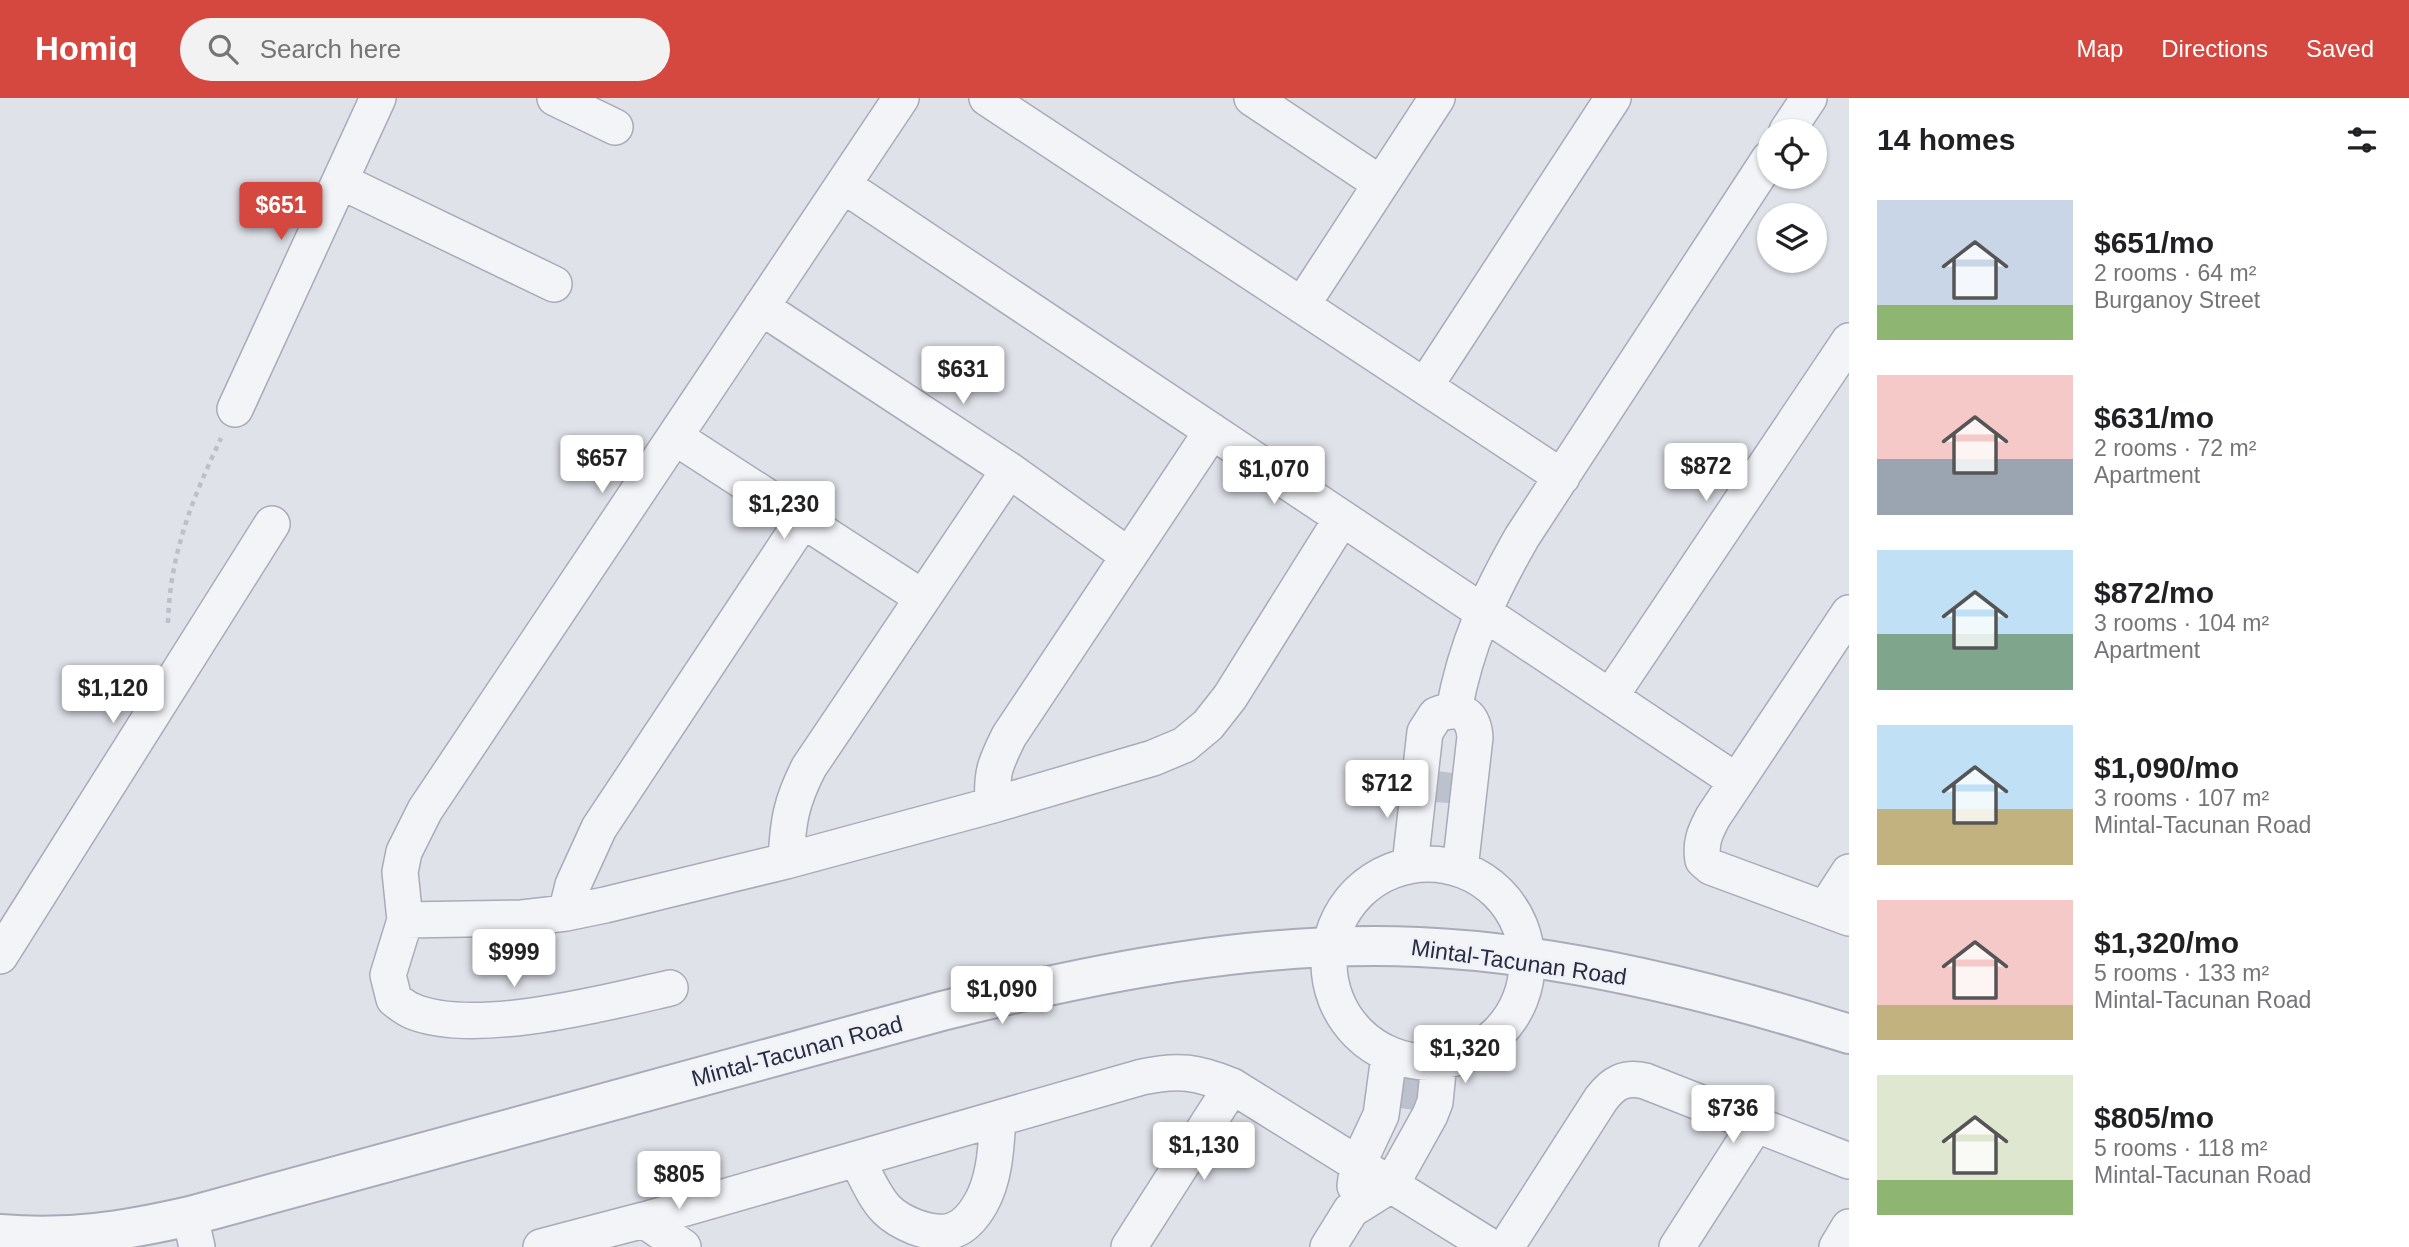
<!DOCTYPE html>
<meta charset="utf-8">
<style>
:root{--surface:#fff;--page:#f2f2f2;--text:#202124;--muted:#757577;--accent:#d44840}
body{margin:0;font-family:Arial,sans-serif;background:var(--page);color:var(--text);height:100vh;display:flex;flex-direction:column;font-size:26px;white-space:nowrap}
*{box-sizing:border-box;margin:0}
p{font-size:23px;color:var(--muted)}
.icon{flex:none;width:38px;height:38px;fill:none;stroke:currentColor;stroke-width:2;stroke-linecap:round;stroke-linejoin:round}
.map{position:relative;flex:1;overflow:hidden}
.side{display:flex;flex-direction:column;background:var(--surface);width:560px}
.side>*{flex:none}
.fabs{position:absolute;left:1757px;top:21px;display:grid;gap:14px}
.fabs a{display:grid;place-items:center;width:70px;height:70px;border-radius:50%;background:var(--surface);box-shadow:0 2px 5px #0004;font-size:35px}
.price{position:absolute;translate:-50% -60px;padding:0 16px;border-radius:7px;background:#fff;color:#222;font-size:23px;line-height:46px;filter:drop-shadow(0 2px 4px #0008)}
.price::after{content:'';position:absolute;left:50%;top:42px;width:21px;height:16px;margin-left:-10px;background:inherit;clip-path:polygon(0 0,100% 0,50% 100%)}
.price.selected{background:var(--accent);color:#fff}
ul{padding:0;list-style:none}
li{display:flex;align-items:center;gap:21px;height:175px;padding:0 28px}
li span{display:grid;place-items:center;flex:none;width:196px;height:140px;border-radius:0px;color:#555}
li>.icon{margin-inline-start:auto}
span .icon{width:84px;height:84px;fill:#fffc;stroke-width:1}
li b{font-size:30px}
h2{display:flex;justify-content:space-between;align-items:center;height:84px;padding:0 28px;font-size:30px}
header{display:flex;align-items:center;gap:42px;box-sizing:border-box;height:98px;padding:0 35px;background:var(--accent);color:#fff}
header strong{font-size:33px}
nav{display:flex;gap:38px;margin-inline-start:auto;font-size:24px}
.search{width:490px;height:63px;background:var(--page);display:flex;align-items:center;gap:18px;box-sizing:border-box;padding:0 24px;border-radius:38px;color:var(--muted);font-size:26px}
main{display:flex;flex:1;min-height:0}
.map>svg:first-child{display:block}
.building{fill:#bdc0cd}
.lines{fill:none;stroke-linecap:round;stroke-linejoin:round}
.minor-casing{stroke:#a9abb8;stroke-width:38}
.tertiary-casing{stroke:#a9abb8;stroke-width:42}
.path{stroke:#bec0c9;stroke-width:4.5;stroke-dasharray:5 5;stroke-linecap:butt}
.minor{stroke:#f3f4f8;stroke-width:35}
.tertiary{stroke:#f3f4f8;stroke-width:38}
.labels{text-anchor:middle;stroke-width:5;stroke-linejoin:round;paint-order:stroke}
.street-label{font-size:23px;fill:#282c42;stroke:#f0f1f7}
</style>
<header>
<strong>Homiq</strong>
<div class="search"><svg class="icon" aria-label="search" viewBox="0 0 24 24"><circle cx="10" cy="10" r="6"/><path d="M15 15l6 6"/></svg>Search here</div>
<nav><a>Map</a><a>Directions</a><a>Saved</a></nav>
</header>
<main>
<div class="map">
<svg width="1849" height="1149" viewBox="0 0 1849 1149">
<rect width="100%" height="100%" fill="#e0e2ea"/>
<path class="building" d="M1436,673l17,2 -4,30 -15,-1z
M1403,980l16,2 -4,30 -15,-2z"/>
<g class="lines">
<defs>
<path id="minor" d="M555,0l60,29
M987,0l575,379
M1252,0l129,86
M1787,33l22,-33
M340,83l214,103
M843,87l893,596
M1302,207l135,-207
M761,209l248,163 120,86
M1425,288l188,-288
M235,311l143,-311
M675,339l248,161
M1849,515l-136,204c-8,15 -13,26 -10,43l8,7 138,51
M1610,599l239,-356
M1454,612c12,-66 35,-115 68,-173l247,-378
M993,707c-2,-32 2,-41 16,-69l203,-305
M786,763c2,-40 5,-59 23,-94l200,-297
M1329 865a99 99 0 1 1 198 0a99 99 0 1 1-198 0Z
M1410,767l15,-133 11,-17c22,-9 37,-3 39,22l-15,132
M1825,811l24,-37
M566,815l7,-28 26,-57 204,-308
M405,822l117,-2 44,-5 39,-8 181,-44 207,-56 160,-47 31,-13 24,-20 22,-28 112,-179
M0,858l272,-432
M670,890c-65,15 -196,49 -258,23 -7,-3 -13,-8 -18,-12l-6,-24 17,-55 -5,-48 4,-20 21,-42 476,-712
M857,1062c9,16 17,37 30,50 8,8 18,13 28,17 31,11 49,6 66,-24 14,-25 15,-56 17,-84
M1355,1088l3,-22 23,-49 8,-59
M190,1118l7,31
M644,1122l39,27
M541,1149l103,-27 498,-143c37,-8 55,-5 90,9l259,161
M1129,1149l103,-161
M1328,1149l23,-37 40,-25 39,-70 5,-13 4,-40
M1506,1149l95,-148c12,-16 24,-23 44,-18l204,80
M1677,1149l79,-123
M1837,1149l12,-20"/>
<path id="tertiary" d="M0,1136c68,6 124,-3 190,-18l752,-205c155,-39 317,-71 477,-64 143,6 294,44 430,87"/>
</defs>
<use href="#minor" class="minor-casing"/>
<use href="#tertiary" class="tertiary-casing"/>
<path class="path" d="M168,525c2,-70 24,-123 53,-185"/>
<use href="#minor" class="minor"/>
<use href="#tertiary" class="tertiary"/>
</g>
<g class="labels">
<g class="street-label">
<text transform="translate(1519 864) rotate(8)" y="8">Mintal-Tacunan Road</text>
<text transform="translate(797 953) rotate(-15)" y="8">Mintal-Tacunan Road</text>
</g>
</g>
</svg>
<div class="fabs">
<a><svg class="icon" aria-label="locate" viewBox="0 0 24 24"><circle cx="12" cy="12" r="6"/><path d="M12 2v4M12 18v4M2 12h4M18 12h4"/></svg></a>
<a><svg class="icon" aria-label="layers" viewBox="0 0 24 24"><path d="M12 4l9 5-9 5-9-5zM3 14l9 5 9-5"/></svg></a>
</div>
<b class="price selected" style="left:281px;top:144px">$651</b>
<b class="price" style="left:963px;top:308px">$631</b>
<b class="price" style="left:602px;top:397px">$657</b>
<b class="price" style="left:1706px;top:405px">$872</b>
<b class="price" style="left:1274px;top:408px">$1,070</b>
<b class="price" style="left:784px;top:443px">$1,230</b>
<b class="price" style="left:113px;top:627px">$1,120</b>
<b class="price" style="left:1387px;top:722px">$712</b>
<b class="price" style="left:514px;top:891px">$999</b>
<b class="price" style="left:1002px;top:928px">$1,090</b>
<b class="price" style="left:1465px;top:987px">$1,320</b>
<b class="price" style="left:1733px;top:1047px">$736</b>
<b class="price" style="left:1204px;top:1084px">$1,130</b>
<b class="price" style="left:679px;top:1113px">$805</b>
</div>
<section class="side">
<h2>14 homes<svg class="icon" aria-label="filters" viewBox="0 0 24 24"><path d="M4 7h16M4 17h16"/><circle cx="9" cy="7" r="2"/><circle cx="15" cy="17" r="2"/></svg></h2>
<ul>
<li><span style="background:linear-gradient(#c9d6e8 75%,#8fb573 0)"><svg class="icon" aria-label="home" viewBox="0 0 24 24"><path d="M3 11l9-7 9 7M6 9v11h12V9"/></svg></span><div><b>$651/mo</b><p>2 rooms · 64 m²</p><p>Burganoy Street</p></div></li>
<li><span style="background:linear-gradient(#f6c9c9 60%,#9aa5b1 0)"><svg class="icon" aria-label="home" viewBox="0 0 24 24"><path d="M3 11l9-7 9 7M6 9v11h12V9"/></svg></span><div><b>$631/mo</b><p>2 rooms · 72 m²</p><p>Apartment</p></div></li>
<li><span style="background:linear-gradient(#bfe0f5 60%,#7fa58c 0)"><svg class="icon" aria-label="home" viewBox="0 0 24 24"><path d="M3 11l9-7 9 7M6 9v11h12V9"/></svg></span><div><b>$872/mo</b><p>3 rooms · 104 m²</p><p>Apartment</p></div></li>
<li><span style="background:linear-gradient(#bfe0f5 60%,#c2b280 0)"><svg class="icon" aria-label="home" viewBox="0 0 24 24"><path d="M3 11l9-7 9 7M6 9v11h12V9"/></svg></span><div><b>$1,090/mo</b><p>3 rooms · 107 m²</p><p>Mintal-Tacunan Road</p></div></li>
<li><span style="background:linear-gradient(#f6c9c9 75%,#c2b280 0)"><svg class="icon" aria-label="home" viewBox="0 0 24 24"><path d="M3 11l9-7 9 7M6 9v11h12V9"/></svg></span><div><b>$1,320/mo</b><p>5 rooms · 133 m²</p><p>Mintal-Tacunan Road</p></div></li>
<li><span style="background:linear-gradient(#dfe7d0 75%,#8fb573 0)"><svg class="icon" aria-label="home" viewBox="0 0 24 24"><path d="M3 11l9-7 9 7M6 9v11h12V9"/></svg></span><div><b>$805/mo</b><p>5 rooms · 118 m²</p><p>Mintal-Tacunan Road</p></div></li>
</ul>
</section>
</main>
